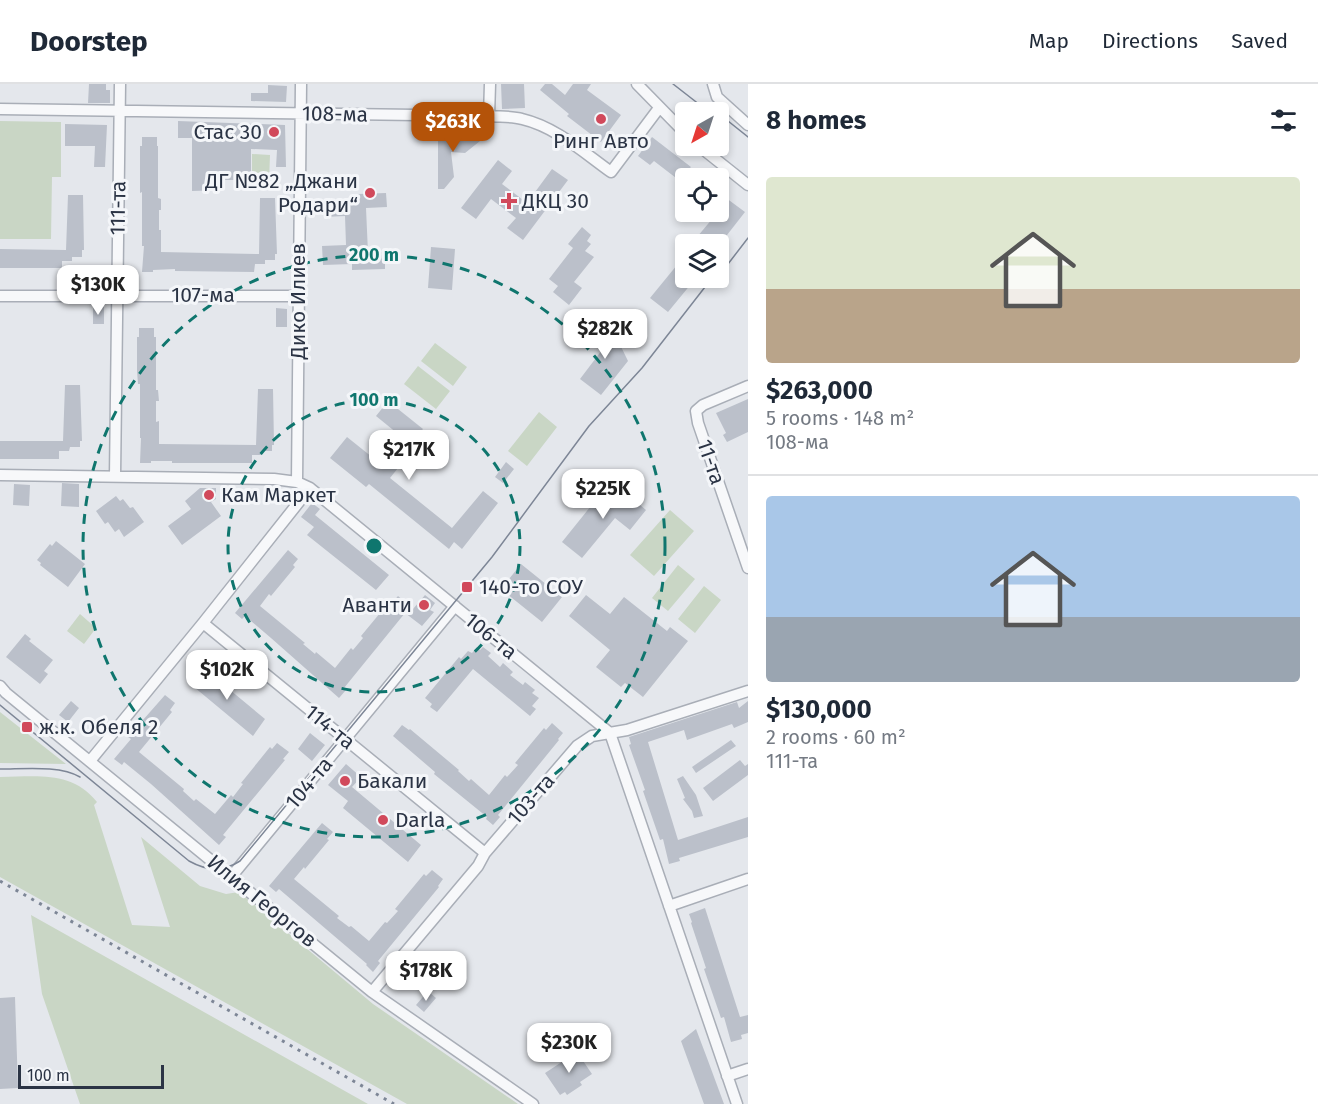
<!DOCTYPE html>
<meta charset="utf-8">
<style>
:root{--surface:#fff;--page:#f2f2f3;--text:#1f2937;--muted:#747a83;--line:#e0e1e3;--accent:#b45309}
body{margin:0;font-family:"Fira Sans",sans-serif;background:var(--page);color:var(--text);height:100vh;display:flex;flex-direction:column;font-size:22px;white-space:nowrap}
*{box-sizing:border-box;margin:0}
p{font-size:20px;color:var(--muted)}
.icon{flex:none;width:33px;height:33px;fill:none;stroke:currentColor;stroke-width:2;stroke-linecap:round;stroke-linejoin:round}
.map{position:relative;flex:1;overflow:hidden}
.drawer{display:flex;flex-direction:column;background:var(--surface);width:570px}
.drawer>*{flex:none}
.needle{width:39px;rotate:219deg}
.controls{position:absolute;left:675px;top:18px;display:grid;gap:12px}
.controls a{display:grid;place-items:center;width:54px;height:54px;border-radius:6px;background:var(--surface);box-shadow:0 3px 9px #0003;font-size:30px}
.scale{position:absolute;left:18px;bottom:15px;width:146px;box-sizing:border-box;padding-left:6px;border:3px solid #2b3445;border-top:0;font-size:16px;line-height:21px;white-space:nowrap;color:#2b3445;-webkit-text-stroke:4px #f4f6f9;paint-order:stroke}
.price{position:absolute;translate:-50% -51px;padding:0 14px;border-radius:12px;background:#fff;color:#222;font-size:20px;line-height:39px;filter:drop-shadow(0 2px 3px #0008)}
.price::after{content:'';position:absolute;left:50%;top:36px;width:18px;height:14px;margin-left:-9px;background:inherit;clip-path:polygon(0 0,100% 0,50% 100%)}
.price.active{background:var(--accent);color:#fff}
ul{padding:0;list-style:none}
li{display:grid;align-content:center;gap:12px;height:318px;padding:0 18px}
li+li{border-top:2px solid var(--line)}
li span{display:grid;place-items:center;height:186px;border-radius:6px;color:#555}
li>.icon{margin-inline-start:auto}
span .icon{width:108px;height:108px;fill:#fffc;stroke-width:1}
li b{font-size:26px}
h2{display:flex;justify-content:space-between;align-items:center;height:72px;padding:0 18px;font-size:26px}
header{display:flex;align-items:center;gap:36px;box-sizing:border-box;height:84px;padding:0 30px;background:var(--surface);border-bottom:2px solid var(--line)}
header strong{font-size:28px}
nav{display:flex;gap:33px;margin-inline-start:auto;font-size:21px}
main{display:flex;flex:1;min-height:0}
.map>svg:first-child{display:block}
.green{fill:#c9d6c5}
.building{fill:#bbc0ca}
.lines{fill:none;stroke-linecap:round;stroke-linejoin:round}
.minor-casing{stroke:#a9aeb7;stroke-width:13}
.minor{stroke:#f7f8fa;stroke-width:10}
.tram{stroke:#7d8696;stroke-width:1.5}
.rail{stroke:#7d8696;stroke-width:3;stroke-dasharray:3 6;stroke-linecap:butt}
.ring{fill:none;stroke:#0f766e;stroke-width:3;stroke-dasharray:10 8}
.poi-dot{fill:#d1495b;stroke:#f4f6f9;stroke-width:2}
.labels{text-anchor:middle;stroke-width:6;stroke-linejoin:round;paint-order:stroke}
.street-label{font-size:21px;fill:#2b3445;stroke:#f4f6f9}
.poi-label{font-size:21px;fill:#2b3445;stroke:#f4f6f9;text-anchor:start}
.centre{fill:#0f766e;stroke:#f4f6f9;stroke-width:3}
.ring-label{font-size:18px;text-anchor:middle;font-weight:bold;fill:#0f766e;stroke:#f4f6f9;stroke-width:6;stroke-linejoin:round;paint-order:stroke}
</style>
<header>
<strong>Doorstep</strong>
<nav><a>Map</a><a>Directions</a><a>Saved</a></nav>
</header>
<main>
<div class="map">
<svg width="748" height="1020" viewBox="0 0 748 1020">
<rect width="100%" height="100%" fill="#e4e7ec"/>
<path class="green" d="M0,37l61,1v55h-9l-1,62h-51z
M252,70l18,1 -1,27 -22,-1 5,-5z
M435,259l32,24 -14,19 -32,-25z
M418,282l32,25 -14,18 -32,-25z
M539,328l18,15 -30,39 -19,-15z
M670,426l24,21 -40,45 -24,-21z
M678,481l17,14 -27,32 -16,-13z
M704,502l17,14 -26,33 -17,-14z
M80,530l16,14 -12,16 -17,-13z
M0,628l66,52 -66,-1z
M0,693c37,0 71,-7 97,25l-3,3 38,120 38,2 -29,-90 59,49 26,8 13,-2 134,112 145,100h-111l-407,-227z
M31,831l337,189h-288l-38,-110z"/>
<path class="building" d="M89,0h17v6h4v13h-22z
M501,0h23l1,24 -23,1z
M545,0h7l13,11 8,-11h18l-4,6 34,25 -20,27 -34,-26 2,-2 -29,-24z
M268,1l19,1 -1,16 -35,-1v-8h17z
M178,37l107,4 1,42h-10l1,-17 -26,-1v24h-15v7h-14v10l-30,1v-53h-14z
M65,40l42,1 -2,42h-11l1,-21h-30z
M456,47h24v10l-15,12 -14,-1 3,25 -10,12h-6v-49h3v-5h15z
M142,53h15v9h1v52l3,1v11h-2v20h2v22l98,2 1,-56h15l2,56h-2v6h-10v4h-10l-1,8 -79,-1v-2l-22,1v2h-11l2,-26h-2v-54l-2,1v-47h2z
M652,53l39,30 -2,2 12,9h-19l-2,3 -26,-20 -4,4 -12,-9z
M498,76l14,11 -10,13 25,19 25,-34 16,11 -45,60 -16,-12 9,-10 -25,-19 -15,20 -15,-11z
M718,108l27,20 -25,32h-13l-10,-7 21,-25z
M386,109l1,14 -21,1 2,45 17,-1v17l-33,1v-6l-29,1 -1,-19 24,-1 -1,-29 -21,1 -1,-14 35,-2v-7z
M68,111h15l1,55h-2v7h-10v4h-10v7h-62v-19l66,1z
M582,143l9,8 -4,6 4,3 -6,7 9,6 -20,25 8,6 -13,17 -16,-13 5,-6 -9,-7 24,-31 -5,-4z
M431,163l24,2 -3,41 -24,-2z
M686,170v24h10l-28,34 -18,-14z
M93,223h11v17h-11z
M276,224l11,1v18h-11z
M608,236l20,41 -27,34 -21,-16 22,-29 -10,-23z
M139,244h15v9h2v53h2l1,11h-3v21l3,-1v23l97,1 2,-56h15l1,56h-2v6h-10v4h-10v8h-80v-2h-21v2h-11l1,-25h-1v-54h-2l-1,-13v-34h2z
M65,301h15l2,56h-2v6h-10l-1,4h-10v8h-59v-18h63z
M748,315v33l-21,10 -4,-7 3,-2 -10,-20z
M388,317l35,28 -12,14 15,12 -5,7 -11,-9 -20,25 62,50 31,-37 15,12 -36,46 -8,-7 -5,7 -80,-65 -3,3 -36,-29 17,-21 35,28 21,-27 -27,-22z
M506,378l8,7 -11,14 -8,-6z
M62,399l17,1v23l-18,-1z
M14,400l16,1 -1,21 -16,-1z
M607,402l17,13 3,-5 19,16 -16,20 -15,-12 -33,40 -20,-16z
M200,404h16v11l-5,3 10,14 -39,29 -14,-19 23,-17 -6,-8z
M116,412l4,5 3,-2 7,9 3,-1 11,15 -20,15 -5,-8 -4,3 -7,-10 -3,2 -9,-13z
M312,419l8,6 -5,6 74,60 -13,15 -69,-55 7,-8 -13,-10z
M56,457l29,23 -17,23 -28,-22 1,-2 -4,-3 13,-16 2,2z
M288,466l10,9 -5,6 2,2 -24,29 -2,-2 -9,12 45,37 -2,1 12,10 1,-2 19,16 16,-20 2,2 10,-12 -2,-2 29,-35 2,2 6,-7 15,13 12,-14 10,8 -5,7 4,2 -12,14 -17,-13 -61,75 2,2 -7,8 -68,-60 -26,-22 -3,3 -7,-6z
M521,480l41,33 -20,25 -41,-33z
M586,511l24,19 14,-17 43,34 3,-4 18,14 -45,56 -18,-14 -4,4 -25,-20 14,-17 -41,-34z
M25,550l6,5 -2,2 24,19 -9,11 4,3 -8,10 -34,-27z
M477,563l3,3 3,-3 8,6 -3,3 12,11 3,-4 10,9 -3,3 13,10 2,-3 10,8 -3,3 7,5 -7,8 4,3 -6,7 -57,-47 -36,43 -7,-5 2,-3 -7,-6 34,-41 2,2 7,-8 4,2z
M201,582l64,53 -12,17 -65,-54z
M165,611l10,8 -5,7 2,2 -33,40 45,37 -1,2 11,10 2,-2 19,15 16,-19 2,2 10,-13 -2,-1 29,-36 2,2 5,-6 12,9 -6,7 2,1 -62,75 3,2 -7,8 -68,-61 -27,-22 -2,3 -8,-6 17,-20 -3,-2z
M71,617l8,7 -11,14 -9,-7z
M748,617v21l-14,6 -2,-4 -45,16 -3,-10 -36,12 30,98 70,-23v20l-69,21 1,3 -11,3 -6,-25 -3,1 -17,-49 2,-1 -16,-45 2,-1 -2,-7 108,-35 2,6z
M552,639l11,10 -5,6 1,1 -61,75 2,2 -7,8 -7,-6 1,-2 -53,-43 1,-2 -42,-36 9,-11 7,5 1,-1 49,41 -1,1 11,10 2,-2 18,16 16,-20 2,2 11,-12 -3,-2 29,-35 2,2z
M310,649l15,12 -13,16 -14,-12z
M731,656l5,6 -40,27 -4,-6z
M740,676l5,6 3,-2v11l-35,26 -10,-13z
M346,680l15,13 -9,10 69,58 -13,17 -65,-54 5,-7 -20,-16z
M683,692l13,19 7,21 -9,2 -2,-7 -9,-12 2,-1 -8,-19z
M322,739l11,9 -6,7 2,1 -24,29 -1,-2 -10,12 45,37 -2,2 12,9 2,-1 18,15 16,-19 2,1 11,-12 -3,-2 29,-35 2,2 6,-6 11,9 -5,7 1,1 -61,74 2,2 -7,9 -7,-7 1,-1 -88,-75 -3,3 -7,-6z
M705,824l35,109 8,-2v18l-7,2 1,4 -11,3 -7,-25 -3,1 -17,-49 2,-1 -15,-45 1,-1 -3,-8z
M428,907l8,7 -12,14 -8,-7z
M15,913l3,91 -18,1v-91z
M696,945l11,29 17,46h-20l-23,-63z
M577,968l15,22 -12,8 2,3 -15,10 -2,-3 -5,3 -15,-22z"/>
<g class="lines">
<defs>
<path id="minor" d="M637,0l49,50
M713,0l4,13 31,28
M0,25l489,7c11,1 23,0 33,3 34,8 61,33 89,53l48,-64
M489,32l1,-32
M699,62l49,39
M0,212h297
M748,302l-45,19 -7,6 2,12 50,145
M0,391l274,4 23,3 13,6 300,245 127,371
M115,392l5,-392
M297,398l4,-398
M203,539l282,230
M0,602l6,7 366,299 161,112
M90,677l113,-138 107,-135
M231,793l224,-271
M669,822l79,-27
M372,908l106,-126 7,-13 92,-107 15,-10 35,-6 121,-39
M727,992l21,-7"/>
</defs>
<use href="#minor" class="minor-casing"/>
<use href="#minor" class="minor"/>
<path class="tram" d="M673,0l36,28
M718,29l30,24
M718,193l30,-39
M0,621l189,156c18,10 34,11 51,0l252,-304 97,-131 53,-58 70,-90
M0,685c24,0 60,-4 80,8"/>
<path class="rail" d="M0,797l394,223"/>
</g>
<g class="ring">
<circle cx="374" cy="462" r="146"/>
<circle cx="374" cy="462" r="291"/>
</g>
<g class="poi-dot">
<circle cx="601" cy="35" r="6"/>
<circle cx="274" cy="48" r="6"/>
<circle cx="370" cy="109" r="6"/>
<path d="M506 108h6v6h6v6h-6v6h-6v-6h-6v-6h6z"/>
<circle cx="209" cy="411" r="6"/>
<rect x="461" y="497" width="12" height="12" rx="3"/>
<circle cx="424" cy="521" r="6"/>
<rect x="21" y="637" width="12" height="12" rx="3"/>
<circle cx="345" cy="697" r="6"/>
<circle cx="383" cy="736" r="6"/>
</g>
<g class="labels">
<g class="street-label">
<text transform="translate(335 30) rotate(1)" y="7">108-ма</text>
<text transform="translate(118 124) rotate(-89)" y="7">111-та</text>
<text x="203" y="218">107-ма</text>
<text transform="translate(298 217) rotate(-90)" y="7">Дико Илиев</text>
<text transform="translate(711 378) rotate(71)" y="7">11-та</text>
<text transform="translate(491 552) rotate(39)" y="7">106-та</text>
<text transform="translate(330 643) rotate(39)" y="7">114-та</text>
<text transform="translate(309 699) rotate(-50)" y="7">104-та</text>
<text transform="translate(531 715) rotate(-49)" y="7">103-та</text>
<text transform="translate(262 817) rotate(39)" y="7">Илия Георгов</text>
</g>
<g class="poi-label">
<text x="262" y="55" text-anchor="end">Стас 30</text>
<text x="601" y="64" text-anchor="middle">Ринг Авто</text>
<text x="358" y="104" text-anchor="end">ДГ №82 „Джани<tspan x="358" dy="24">Родари“</tspan></text>
<text x="522" y="124">ДКЦ 30</text>
<text x="221" y="418">Кам Маркет</text>
<text x="479" y="510">140-то СОУ</text>
<text x="412" y="528" text-anchor="end">Аванти</text>
<text x="39" y="650">ж.к. Обеля 2</text>
<text x="357" y="704">Бакали</text>
<text x="395" y="743">Darla</text>
</g>
</g>
<circle cx="374" cy="462" r="9" class="centre"/>
<g class="ring-label">
<text x="374" y="177">200 m</text>
<text x="374" y="322">100 m</text>
</g>
</svg>
<div class="controls">
<a><svg class="needle" viewBox="-14 -14 28 28"><path d="M0-13l5 13h-10z" fill="#e53935"/><path d="M0 13l5-13h-10z" fill="#747a83"/></svg></a>
<a><svg class="icon" aria-label="locate" viewBox="0 0 24 24"><circle cx="12" cy="12" r="6"/><path d="M12 2v4M12 18v4M2 12h4M18 12h4"/></svg></a>
<a><svg class="icon" aria-label="layers" viewBox="0 0 24 24"><path d="M12 4l9 5-9 5-9-5zM3 14l9 5 9-5"/></svg></a>
</div>
<div class="scale">100 m</div>
<b class="price active" style="left:453px;top:69px">$263K</b>
<b class="price" style="left:98px;top:232px">$130K</b>
<b class="price" style="left:605px;top:276px">$282K</b>
<b class="price" style="left:409px;top:397px">$217K</b>
<b class="price" style="left:603px;top:436px">$225K</b>
<b class="price" style="left:227px;top:617px">$102K</b>
<b class="price" style="left:426px;top:918px">$178K</b>
<b class="price" style="left:569px;top:990px">$230K</b>
</div>
<section class="drawer">
<h2>8 homes<svg class="icon" aria-label="filters" viewBox="0 0 24 24"><path d="M4 7h16M4 17h16"/><circle cx="9" cy="7" r="2"/><circle cx="15" cy="17" r="2"/></svg></h2>
<ul>
<li><span style="background:linear-gradient(#dfe7d0 60%,#b9a48a 0)"><svg class="icon" aria-label="home" viewBox="0 0 24 24"><path d="M3 11l9-7 9 7M6 9v11h12V9"/></svg></span><div><b>$263,000</b><p>5 rooms · 148 m²</p><p>108-ма</p></div></li>
<li><span style="background:linear-gradient(#a9c7e8 65%,#9aa5b1 0)"><svg class="icon" aria-label="home" viewBox="0 0 24 24"><path d="M3 11l9-7 9 7M6 9v11h12V9"/></svg></span><div><b>$130,000</b><p>2 rooms · 60 m²</p><p>111-та</p></div></li>
</ul>
</section>
</main>
